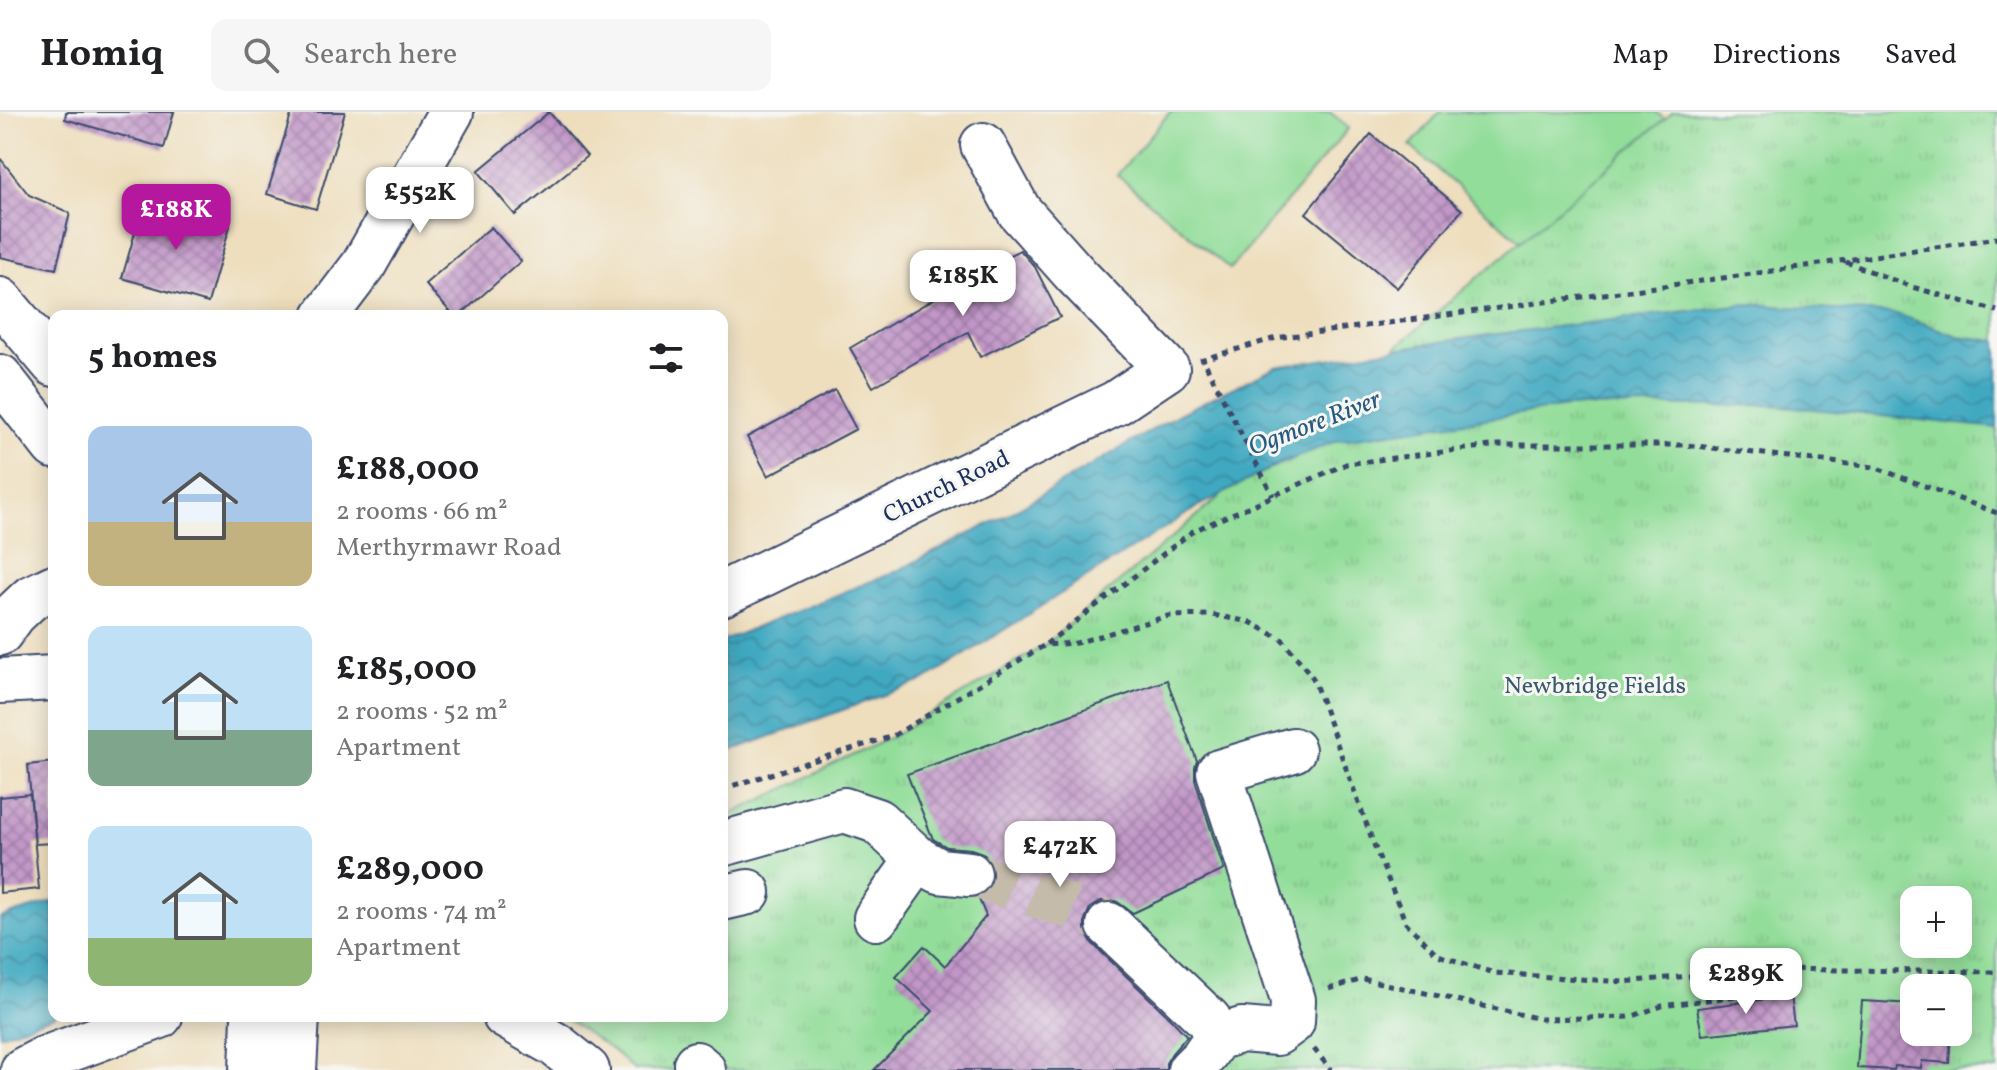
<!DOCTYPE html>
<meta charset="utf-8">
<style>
:root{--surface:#fff;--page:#f6f6f6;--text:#202124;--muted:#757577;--line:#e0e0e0;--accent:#b5179e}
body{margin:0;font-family:Vollkorn,serif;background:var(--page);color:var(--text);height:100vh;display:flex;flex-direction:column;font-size:30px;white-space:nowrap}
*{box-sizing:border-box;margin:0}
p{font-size:26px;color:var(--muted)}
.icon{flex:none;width:44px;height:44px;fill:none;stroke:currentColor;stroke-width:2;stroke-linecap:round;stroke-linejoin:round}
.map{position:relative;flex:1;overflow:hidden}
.drawer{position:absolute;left:48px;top:198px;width:680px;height:712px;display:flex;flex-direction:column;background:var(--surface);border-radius:16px;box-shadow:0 4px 20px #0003}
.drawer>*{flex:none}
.controls{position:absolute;left:1900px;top:774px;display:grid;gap:16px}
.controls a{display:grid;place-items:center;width:72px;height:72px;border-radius:16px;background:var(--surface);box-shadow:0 4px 20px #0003;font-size:40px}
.price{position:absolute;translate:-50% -68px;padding:0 18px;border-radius:16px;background:#fff;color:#222;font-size:26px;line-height:52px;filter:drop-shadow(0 2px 4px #0008)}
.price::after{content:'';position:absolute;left:50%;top:48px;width:24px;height:18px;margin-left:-12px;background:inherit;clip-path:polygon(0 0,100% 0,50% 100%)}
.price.selected{background:var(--accent);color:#fff}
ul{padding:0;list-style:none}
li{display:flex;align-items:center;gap:24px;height:200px;padding:0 40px}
li span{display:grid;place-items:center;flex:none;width:224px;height:160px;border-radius:16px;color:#555}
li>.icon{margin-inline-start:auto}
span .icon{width:96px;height:96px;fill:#fffc;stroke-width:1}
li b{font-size:34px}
h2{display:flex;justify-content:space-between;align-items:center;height:96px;padding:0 40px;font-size:34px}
header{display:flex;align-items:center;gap:48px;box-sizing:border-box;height:112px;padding:0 40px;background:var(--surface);border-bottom:2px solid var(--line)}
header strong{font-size:38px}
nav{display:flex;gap:44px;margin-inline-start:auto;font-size:28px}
.search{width:560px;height:72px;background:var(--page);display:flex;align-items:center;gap:20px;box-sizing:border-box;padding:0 28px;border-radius:16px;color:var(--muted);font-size:30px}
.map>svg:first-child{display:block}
.grass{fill:#92dd99;stroke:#56867c;stroke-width:2}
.park{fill:url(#park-tufts);stroke:#56867c;stroke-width:2;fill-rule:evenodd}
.water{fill:url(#water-waves);stroke:#2e6c90;stroke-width:2}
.building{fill:url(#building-cross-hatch)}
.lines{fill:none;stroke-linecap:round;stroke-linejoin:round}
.minor-tunnel{stroke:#c4bbaa;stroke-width:44;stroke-dasharray:44 22;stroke-linecap:butt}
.minor-casing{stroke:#3b496c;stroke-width:48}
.major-casing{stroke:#3b496c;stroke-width:48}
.path{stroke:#3b496c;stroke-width:5;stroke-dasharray:6 6;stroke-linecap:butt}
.minor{stroke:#fff;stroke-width:44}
.major{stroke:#fff;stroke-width:44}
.labels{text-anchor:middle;stroke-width:6;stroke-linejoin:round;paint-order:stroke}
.street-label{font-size:24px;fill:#1b2f5e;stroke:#f6f6f2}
.park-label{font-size:24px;fill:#395a6d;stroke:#f6f6f2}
.water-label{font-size:26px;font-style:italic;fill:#285a81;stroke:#f6f6f2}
</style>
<header>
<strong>Homiq</strong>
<div class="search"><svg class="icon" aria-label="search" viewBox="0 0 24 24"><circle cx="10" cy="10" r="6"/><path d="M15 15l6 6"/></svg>Search here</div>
<nav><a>Map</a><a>Directions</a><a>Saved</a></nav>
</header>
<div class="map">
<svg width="1997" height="958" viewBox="0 0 1997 958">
<defs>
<pattern id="park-tufts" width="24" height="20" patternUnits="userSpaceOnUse" patternTransform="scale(2)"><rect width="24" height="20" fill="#92dd99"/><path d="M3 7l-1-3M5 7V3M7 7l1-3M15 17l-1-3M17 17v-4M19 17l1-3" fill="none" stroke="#7dbe86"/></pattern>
<pattern id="water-waves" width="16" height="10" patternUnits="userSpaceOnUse" patternTransform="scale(2)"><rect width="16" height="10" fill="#41a9c1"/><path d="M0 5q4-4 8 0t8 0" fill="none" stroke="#368aa0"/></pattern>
<pattern id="building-cross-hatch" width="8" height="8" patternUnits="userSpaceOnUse" patternTransform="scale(2)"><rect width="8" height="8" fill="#c297c8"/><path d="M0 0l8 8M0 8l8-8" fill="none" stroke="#9d7ca6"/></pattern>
</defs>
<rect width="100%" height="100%" fill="#f6f6f2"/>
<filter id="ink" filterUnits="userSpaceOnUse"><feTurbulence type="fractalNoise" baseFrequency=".0125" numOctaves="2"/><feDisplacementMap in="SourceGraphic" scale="16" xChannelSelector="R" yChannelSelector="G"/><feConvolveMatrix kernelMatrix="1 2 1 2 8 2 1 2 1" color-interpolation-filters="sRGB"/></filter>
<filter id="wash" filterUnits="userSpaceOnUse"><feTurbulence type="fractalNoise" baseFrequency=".006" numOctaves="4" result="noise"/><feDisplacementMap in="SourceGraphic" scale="32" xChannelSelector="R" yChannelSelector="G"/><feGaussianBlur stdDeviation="1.8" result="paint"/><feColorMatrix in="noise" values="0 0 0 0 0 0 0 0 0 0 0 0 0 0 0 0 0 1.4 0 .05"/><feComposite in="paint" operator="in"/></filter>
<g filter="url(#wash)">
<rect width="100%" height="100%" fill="#eedebd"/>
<path class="grass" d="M1170,0h160l19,16 -119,141 -113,-94z
M1440,0h216l13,11 -122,141 -137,-118z"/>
<path class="park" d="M1673,0h324v958h-1363l-22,-20 -50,-34h160v-197l171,-83 152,-91zM1914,788h44v44h-44zM1914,876h44v44h-44z"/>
<path class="water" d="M1745,192l152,10 61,22 39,5v87l-223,-23 -208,2 -230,34 -61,25 -76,40 -274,174 -203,74v-113l177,-71 108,-55 174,-102 94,-46 205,-31z
M54,789v115l-54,19v-117z"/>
<g id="blocks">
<path class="building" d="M66,0h108l-10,36 -99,-29z
M292,0h53l-29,97 -49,-15z
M549,0l38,44 -72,59 -37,-44z
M1371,22l91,76 -65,78 -91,-75z
M0,46l29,37 41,18 -14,56 -56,-12z
M144,89l86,25 -22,77 -86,-25z
M491,115l30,34 -62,55h-5l-29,-32z
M1020,138l15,17 25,50 -80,40 -12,-25 -95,55 -23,-39 97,-57 -2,-4z
M835,278l21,39 -88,47 -21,-39z
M1167,568l30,81 -2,6v13l29,90 -91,43 -17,-12h-15l-11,7 -5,12v13l7,10 79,76 16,17 -15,17 -6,10v7h-292l59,-59 -37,-34 28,-31 21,20 41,-50 -8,-19 11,-8 5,-12 -2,-13 -9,-11 -12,-4 -24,-2 -14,-8 -26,-65z
M54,650v81l-19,1 -7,-79z
M30,682l9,95 -39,4v-96z
M1790,884l4,29 -92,10 -5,-27z
M1862,889l52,3v28h37l-2,31 -27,-2 -1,7 -26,-2 -1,4 -37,-2z"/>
</g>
</g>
<g filter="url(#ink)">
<use href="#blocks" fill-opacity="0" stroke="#3b496c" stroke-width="2"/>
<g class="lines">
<path class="minor-tunnel" d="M969,762l121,39 19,12"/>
<defs>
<path id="minor" d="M325,204l38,-50 88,-154
M722,482l394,-191 51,-34 -91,-94 -57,-64 -36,-66
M0,521l14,-19 17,-16 23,-11
M0,569l54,-3
M722,732l122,-34 33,11 41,38 -42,59
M918,747l21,12 30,3
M722,786l26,-6
M1109,813l100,95 7,18
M505,904l51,29 31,25
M696,952l7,6
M23,958l21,-11 116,-43
M1190,958l13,-13 13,-19 26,-8 35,3 15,-11 1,-22 -74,-228 74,-22"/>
<path id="major" d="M0,188l54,64
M0,265l54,69
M252,958l2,-54
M294,958l3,-54"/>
</defs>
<use href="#minor" class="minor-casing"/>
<use href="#major" class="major-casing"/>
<path class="path" d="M1846,150l66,25 85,24
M1200,248l76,-22 462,-62 259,-38
M1206,253l67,131
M1997,401l-123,-46 -187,-22h-189l-152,19 -153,67 -148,114 31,-2 92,-27 45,-1 37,7 33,18 30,38 63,172 30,73 32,32 56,18 130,9 143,-13 230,3
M722,677l171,-53 152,-91
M1329,877l34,-10 178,40 89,-2 32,-11 82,-11 -1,-24
M1314,937l17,21"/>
<use href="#minor" class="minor"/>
<use href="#major" class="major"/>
</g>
</g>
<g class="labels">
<g class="street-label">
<text transform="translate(946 374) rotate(-26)" y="8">Church Road</text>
</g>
<g class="park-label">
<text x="1595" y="581">Newbridge Fields</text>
</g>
<g class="water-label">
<text transform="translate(1314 310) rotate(-21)" y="9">Ogmore River</text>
</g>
</g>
</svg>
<div class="controls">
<a>+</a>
<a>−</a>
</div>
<b class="price" style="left:420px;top:123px">£552K</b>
<b class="price selected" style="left:176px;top:140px">£188K</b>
<b class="price" style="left:963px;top:206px">£185K</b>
<b class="price" style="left:1060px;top:777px">£472K</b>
<b class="price" style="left:1746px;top:904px">£289K</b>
<section class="drawer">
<h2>5 homes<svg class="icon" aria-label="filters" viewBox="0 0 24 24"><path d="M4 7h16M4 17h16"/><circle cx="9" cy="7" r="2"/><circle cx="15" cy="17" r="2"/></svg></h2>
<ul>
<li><span style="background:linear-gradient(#a9c7e8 60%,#c2b280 0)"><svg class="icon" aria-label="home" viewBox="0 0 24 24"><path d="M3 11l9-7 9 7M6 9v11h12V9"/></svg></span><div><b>£188,000</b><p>2 rooms · 66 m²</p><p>Merthyrmawr Road</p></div></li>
<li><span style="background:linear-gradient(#bfe0f5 65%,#7fa58c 0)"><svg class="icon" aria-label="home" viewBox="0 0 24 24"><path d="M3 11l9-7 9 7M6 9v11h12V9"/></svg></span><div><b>£185,000</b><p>2 rooms · 52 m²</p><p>Apartment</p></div></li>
<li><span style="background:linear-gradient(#bfe0f5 70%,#8fb573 0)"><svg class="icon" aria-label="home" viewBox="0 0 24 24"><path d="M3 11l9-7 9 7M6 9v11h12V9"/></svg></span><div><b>£289,000</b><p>2 rooms · 74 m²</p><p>Apartment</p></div></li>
</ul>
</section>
</div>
